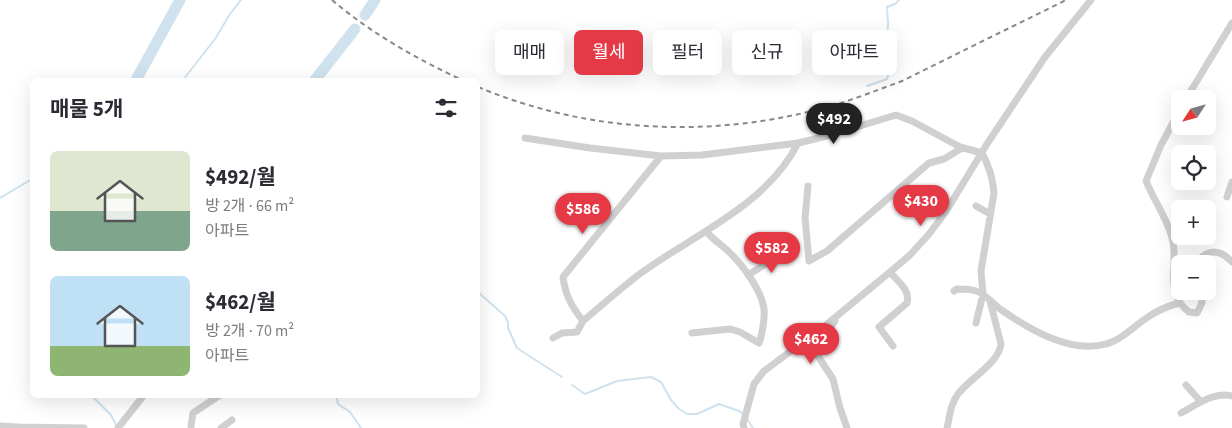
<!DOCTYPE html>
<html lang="ko">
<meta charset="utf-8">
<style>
:root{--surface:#fff;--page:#f7f7f7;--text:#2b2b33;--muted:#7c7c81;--accent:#e63946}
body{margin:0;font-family:"Source Sans 3","Noto Sans KR",sans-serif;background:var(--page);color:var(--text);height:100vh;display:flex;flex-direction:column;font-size:19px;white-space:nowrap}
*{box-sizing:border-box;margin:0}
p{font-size:16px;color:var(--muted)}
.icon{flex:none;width:28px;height:28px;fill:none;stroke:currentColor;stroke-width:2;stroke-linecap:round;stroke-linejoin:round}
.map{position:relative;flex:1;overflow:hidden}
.sheet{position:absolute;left:30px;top:78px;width:450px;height:320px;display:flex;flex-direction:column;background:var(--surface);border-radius:8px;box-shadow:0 5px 20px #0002}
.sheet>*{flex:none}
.hud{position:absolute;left:495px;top:30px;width:475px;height:45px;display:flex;gap:10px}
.needle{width:32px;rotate:234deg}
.fabs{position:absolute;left:1171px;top:90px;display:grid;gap:10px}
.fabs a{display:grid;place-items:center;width:45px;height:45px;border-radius:8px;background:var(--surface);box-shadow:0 5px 20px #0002;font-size:25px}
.price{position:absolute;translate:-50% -42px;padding:0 11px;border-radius:18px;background:var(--accent);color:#fff;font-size:16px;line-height:32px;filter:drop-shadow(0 1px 2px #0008)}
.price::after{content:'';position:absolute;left:50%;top:30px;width:15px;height:11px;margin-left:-8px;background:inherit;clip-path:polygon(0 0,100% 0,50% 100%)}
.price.current{background:#222;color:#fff}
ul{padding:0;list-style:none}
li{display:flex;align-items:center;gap:15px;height:125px;padding:0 20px}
li span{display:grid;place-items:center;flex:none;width:140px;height:100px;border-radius:8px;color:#555}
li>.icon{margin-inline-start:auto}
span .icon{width:60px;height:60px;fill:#fffc;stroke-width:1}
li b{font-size:21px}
h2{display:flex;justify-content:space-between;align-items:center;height:60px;padding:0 20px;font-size:21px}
.chip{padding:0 18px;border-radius:8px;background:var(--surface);box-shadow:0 5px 20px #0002;font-size:18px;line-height:45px}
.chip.current{background:var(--accent);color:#fff}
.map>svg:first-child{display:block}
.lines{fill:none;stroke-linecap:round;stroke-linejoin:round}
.stream{stroke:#cfe2ee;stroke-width:2}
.river{stroke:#cfe2ee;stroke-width:11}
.minor{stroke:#d0d0d0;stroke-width:7}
.rail{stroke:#888;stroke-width:2;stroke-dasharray:5 4;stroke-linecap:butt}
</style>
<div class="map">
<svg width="1232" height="428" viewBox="0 0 1232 428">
<rect width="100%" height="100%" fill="#fff"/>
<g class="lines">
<path class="stream" d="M183,80l32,-41 15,-25 11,-14
M867,86l20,-7 1,-4 -3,-2 3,-49 -1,-17 8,-3 4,-4
M0,198l32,-19
M478,292l28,25 2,6v5l9,20 45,29
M572,385l13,9 32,-13 34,-4 10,5 10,18 8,9 8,5h10l22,-10 20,7 4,3
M91,395l20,20 5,10
M336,395l2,9 12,8 11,16
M747,419l6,9"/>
<path class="river" d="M365,15l10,-15
M136,80l44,-80
M315,80l40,-51"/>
<path class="minor" d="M1186,99l46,-76
M1180,110l-19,35 -15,36c8,20 23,40 27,61 5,25 -9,51 16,70l8,1 5,-10v-12
M525,138l65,10 71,8 41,-1 96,-12 29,-7 69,-21 16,6 48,26 22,6c7,13 11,26 12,40l-13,78 2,23 -7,29
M808,186l-3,32 4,43 18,-10 102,-88 15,-4 18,-11
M1227,197l5,-15
M976,206l14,8
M1196,264c10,-16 24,-15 36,-2
M890,272c7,9 21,18 17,31l-28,24 14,19
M748,275l37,-23
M954,291l3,-2c6,0 13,0 19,2 10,3 16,12 24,18 29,20 70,45 106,35 16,-4 29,-19 42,-27 10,-7 20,-11 31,-14
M583,321c-11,-14 -18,-26 -20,-44l98,-121
M835,321l-5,7 -18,19 21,32 7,29 7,20
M692,333l38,-4 10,3 19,11c3,-7 6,-26 5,-34 -2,-18 -22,-45 -35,-57 -7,-7 -16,-12 -23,-21
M553,338l9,-5 15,-1 6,-11c19,-16 38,-33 58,-48 54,-39 126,-68 157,-130
M1186,385l15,17
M1181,413c15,-8 33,-22 51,-17
M0,426l18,1 66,1
M191,426l2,-13 27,-18
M118,428l26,-33
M221,428l11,-8
M744,428l-1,-4 11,-40 10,-13 62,-46 64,-53 20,-17 19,-21 16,-21 42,-69 58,-87 46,-57
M947,428c3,-12 3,-23 11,-34 11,-15 41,-31 43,-50l-11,-43"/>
<path class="rail" d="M332,0c39,33 83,58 130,80
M478,87c110,46 234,52 349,20 26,-7 50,-17 75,-26l164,-81"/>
</g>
</svg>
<div class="fabs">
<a><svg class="needle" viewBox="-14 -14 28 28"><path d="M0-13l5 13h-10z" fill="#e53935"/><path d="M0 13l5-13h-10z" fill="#7c7c81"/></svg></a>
<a><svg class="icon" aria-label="locate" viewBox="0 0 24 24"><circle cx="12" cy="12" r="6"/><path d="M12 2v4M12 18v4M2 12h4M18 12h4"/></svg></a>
<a>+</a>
<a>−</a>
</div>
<b class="price current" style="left:834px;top:145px">$492</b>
<b class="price" style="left:921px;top:227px">$430</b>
<b class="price" style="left:583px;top:235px">$586</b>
<b class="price" style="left:772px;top:274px">$582</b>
<b class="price" style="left:811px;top:365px">$462</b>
<div class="hud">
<a class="chip">매매</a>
<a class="chip current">월세</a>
<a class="chip">필터</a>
<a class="chip">신규</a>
<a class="chip">아파트</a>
</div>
<section class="sheet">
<h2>매물 5개<svg class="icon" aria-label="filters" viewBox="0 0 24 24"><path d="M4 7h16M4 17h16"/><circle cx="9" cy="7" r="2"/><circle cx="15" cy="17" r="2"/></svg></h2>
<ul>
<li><span style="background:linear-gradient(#dfe7d0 60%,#7fa58c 0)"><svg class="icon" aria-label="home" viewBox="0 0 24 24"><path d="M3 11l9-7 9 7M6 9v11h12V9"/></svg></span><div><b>$492/월</b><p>방 2개 · 66 m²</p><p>아파트</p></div></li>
<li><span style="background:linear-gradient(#bfe0f5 70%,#8fb573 0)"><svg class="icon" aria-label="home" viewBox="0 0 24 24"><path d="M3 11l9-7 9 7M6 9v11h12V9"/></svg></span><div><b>$462/월</b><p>방 2개 · 70 m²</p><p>아파트</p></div></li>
</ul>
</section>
</div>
